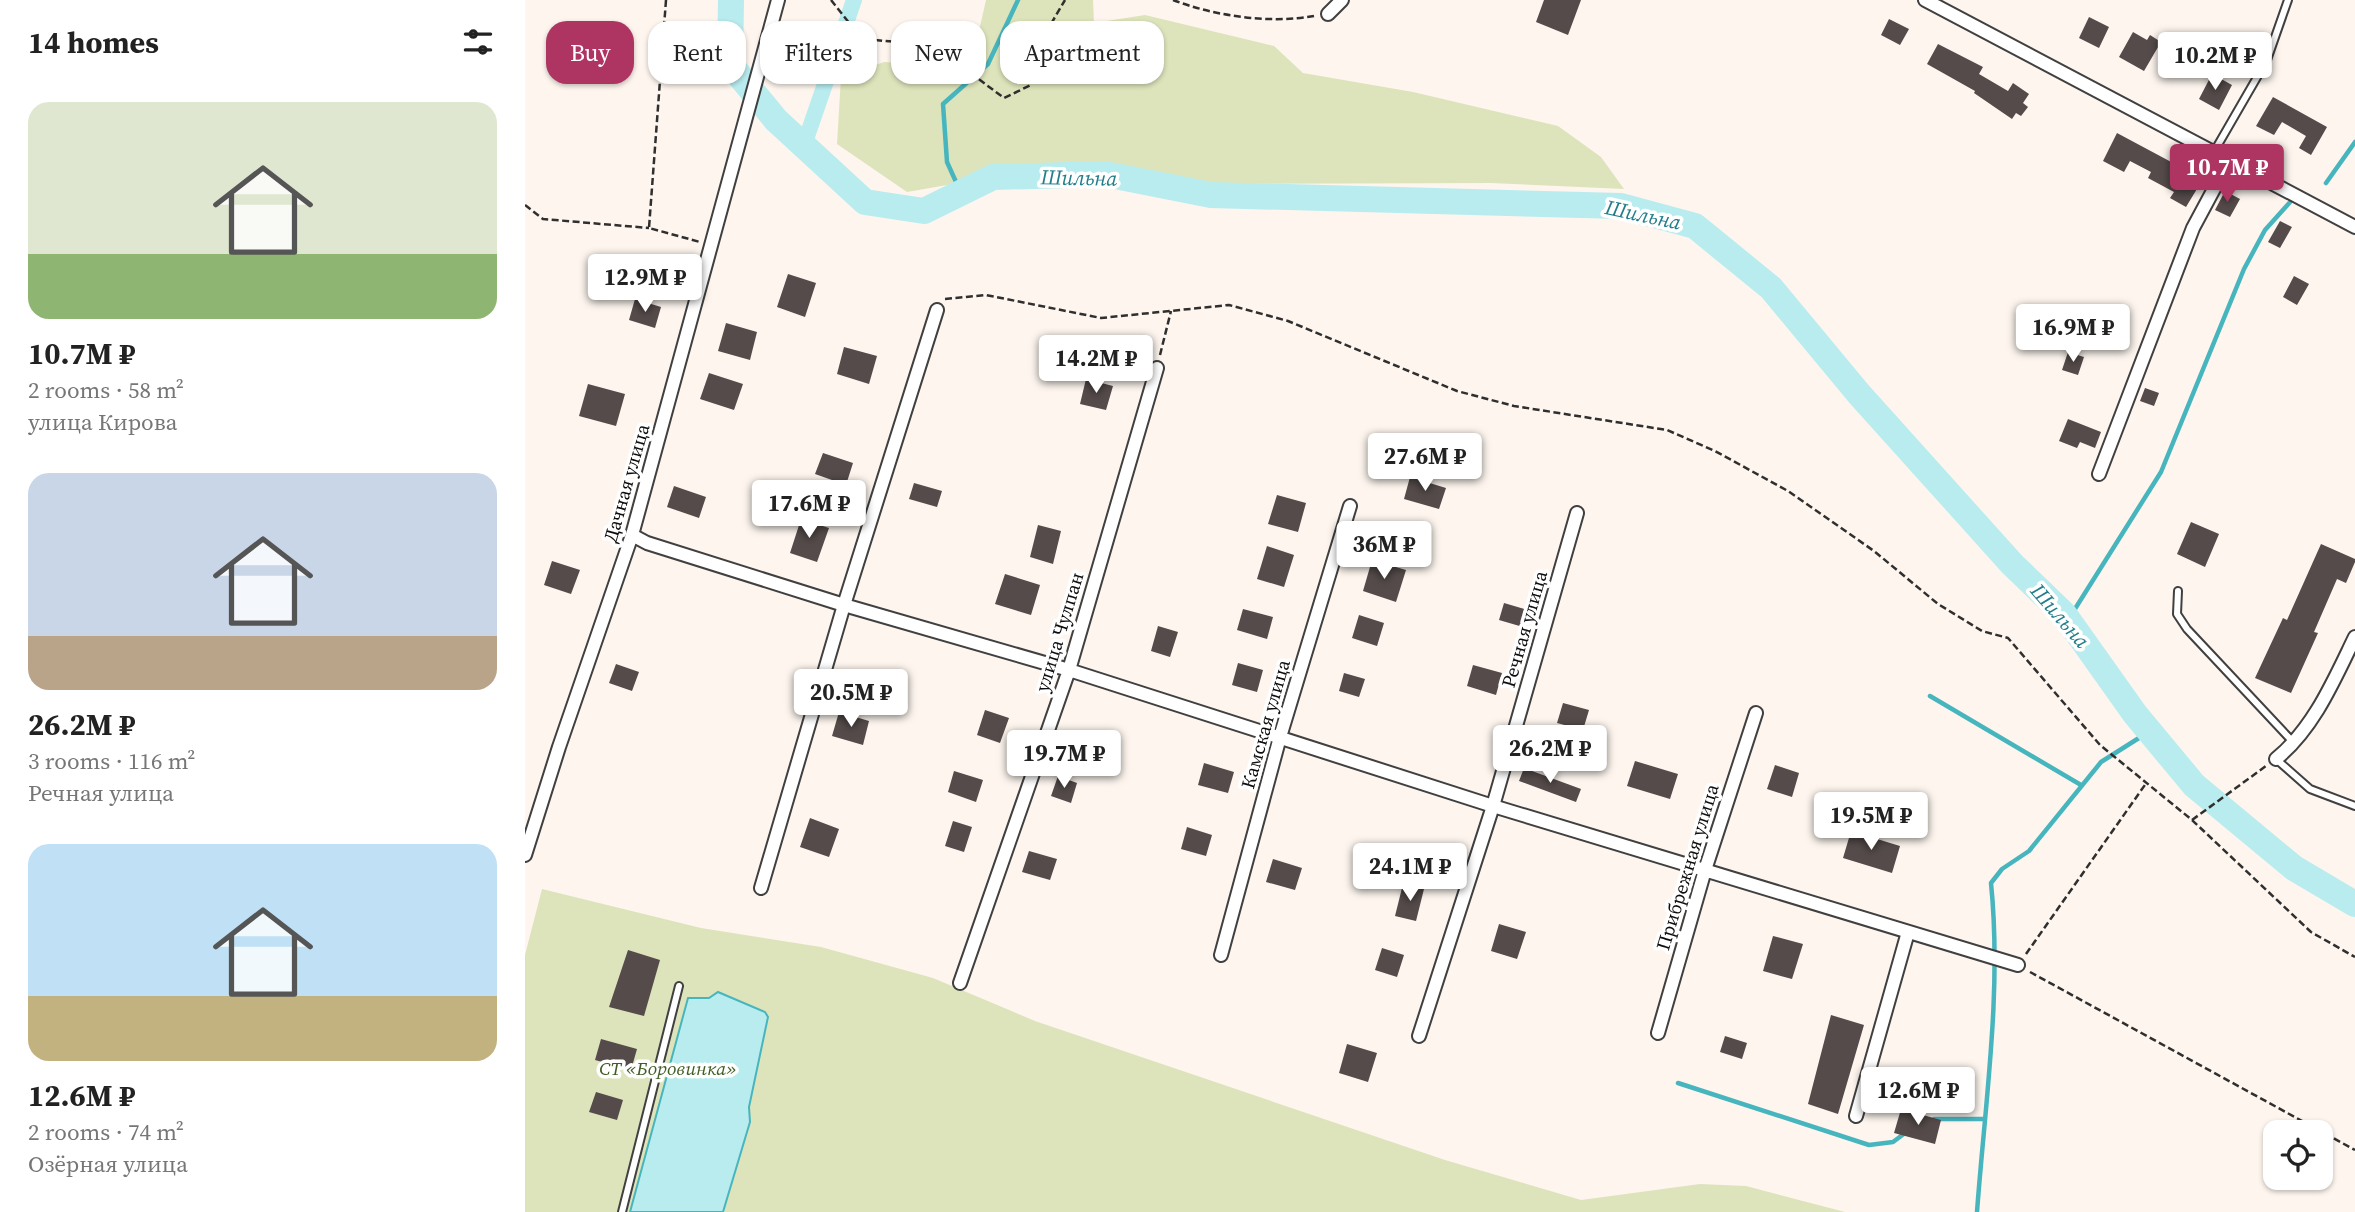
<!DOCTYPE html>
<meta charset="utf-8">
<style>
:root{--surface:#fff;--page:#f6f6f6;--text:#222;--muted:#767676;--accent:#ae3461}
body{margin:0;font-family:"Source Serif 4",serif;background:var(--page);color:var(--text);height:100vh;display:flex;flex-direction:column;font-size:26px;white-space:nowrap}
*{box-sizing:border-box;margin:0}
p{font-size:23px;color:var(--muted)}
.icon{flex:none;width:38px;height:38px;fill:none;stroke:currentColor;stroke-width:2;stroke-linecap:round;stroke-linejoin:round}
.map{position:relative;flex:1;overflow:hidden}
.drawer{display:flex;flex-direction:column;background:var(--surface);width:525px}
.drawer>*{flex:none}
.banner{position:absolute;left:21px;top:21px;width:665px;height:63px;display:flex;gap:14px}
.controls{position:absolute;left:1738px;top:1120px;display:grid;gap:14px}
.controls a{display:grid;place-items:center;width:70px;height:70px;border-radius:14px;background:var(--surface);box-shadow:0 2px 5px #0004;font-size:35px}
.price{position:absolute;translate:-50% -60px;padding:0 16px;border-radius:7px;background:#fff;color:#222;font-size:23px;line-height:46px;filter:drop-shadow(0 2px 4px #0008)}
.price::after{content:'';position:absolute;left:50%;top:42px;width:21px;height:16px;margin-left:-10px;background:inherit;clip-path:polygon(0 0,100% 0,50% 100%)}
.price.on{background:var(--accent);color:#fff}
ul{padding:0;list-style:none}
li{display:grid;align-content:center;gap:14px;height:371px;padding:0 28px}
li span{display:grid;place-items:center;height:217px;border-radius:21px;color:#555}
li>.icon{margin-inline-start:auto}
span .icon{width:126px;height:126px;fill:#fffc;stroke-width:1}
li b{font-size:30px}
h2{display:flex;justify-content:space-between;align-items:center;height:84px;padding:0 28px;font-size:30px}
.pill{padding:0 24px;border-radius:21px;background:var(--surface);box-shadow:0 2px 5px #0004;font-size:24px;line-height:63px}
.pill.on{background:var(--accent);color:#fff}
main{display:flex;flex:1;min-height:0}
.map>svg:first-child{display:block}
.green{fill:#dde4bb}
.water{fill:#b8ecef;stroke:#47b5be;stroke-width:2}
.lines{fill:none;stroke-linecap:round;stroke-linejoin:round}
.stream{stroke:#47b5be;stroke-width:4.5}
.canal{stroke:#b8ecef;stroke-width:16}
.river{stroke:#b8ecef;stroke-width:26}
.building{fill:#544b4a}
.service-casing{stroke:#404040;stroke-width:10}
.minor-casing{stroke:#404040;stroke-width:16}
.path{stroke:#2f2f2f;stroke-width:2.5;stroke-dasharray:7 3.5;stroke-linecap:butt}
.service{stroke:#fff;stroke-width:6}
.minor{stroke:#fff;stroke-width:12}
.labels{text-anchor:middle;stroke-width:7;stroke-linejoin:round;paint-order:stroke}
.street-label{font-size:19px;fill:#0d0d0d;stroke:#fff}
.park-label{font-size:19px;font-style:italic;fill:#425d24;stroke:#fff}
.water-label{font-size:21px;font-style:italic;fill:#237e8b;stroke:#fff}
</style>
<main>
<section class="drawer">
<h2>14 homes<svg class="icon" aria-label="filters" viewBox="0 0 24 24"><path d="M4 7h16M4 17h16"/><circle cx="9" cy="7" r="2"/><circle cx="15" cy="17" r="2"/></svg></h2>
<ul>
<li><span style="background:linear-gradient(#dfe7d0 70%,#8fb573 0)"><svg class="icon" aria-label="home" viewBox="0 0 24 24"><path d="M3 11l9-7 9 7M6 9v11h12V9"/></svg></span><div><b>10.7M ₽</b><p>2 rooms · 58 m²</p><p>улица Кирова</p></div></li>
<li><span style="background:linear-gradient(#c9d6e8 75%,#b9a48a 0)"><svg class="icon" aria-label="home" viewBox="0 0 24 24"><path d="M3 11l9-7 9 7M6 9v11h12V9"/></svg></span><div><b>26.2M ₽</b><p>3 rooms · 116 m²</p><p>Речная улица</p></div></li>
<li><span style="background:linear-gradient(#bfe0f5 70%,#c2b280 0)"><svg class="icon" aria-label="home" viewBox="0 0 24 24"><path d="M3 11l9-7 9 7M6 9v11h12V9"/></svg></span><div><b>12.6M ₽</b><p>2 rooms · 74 m²</p><p>Озёрная улица</p></div></li>
</ul>
</section>
<div class="map">
<svg width="1830" height="1212" viewBox="0 0 1830 1212">
<rect width="100%" height="100%" fill="#fdf5ee"/>
<path class="green" d="M461,0h107l1,23 51,-8 129,31 29,27 110,19 145,34 43,31 23,32 -133,-6 -284,1 -101,-17 -113,10 -86,15 -70,-48 4,-67 43,-15 62,3 33,-34z
M17,889l159,39 120,19 112,31 102,43 410,139 136,40 119,-16 46,2 99,26h-1320v-257z"/>
<path class="water" d="M193,992l47,20 3,5 -19,90 1,15 -27,90h-93l58,-214h21z"/>
<g class="lines">
<path class="stream" d="M1801,183l29,-41
M436,193l-14,-31 -4,-58 45,-40 30,-64
M1543,620l93,-148 83,-203 21,-39 26,-29
M1405,696l151,89
M1153,1083l191,62 24,-3 12,-9
M1409,1119h50
M1452,1212c8,-109 25,-220 14,-329l11,-14 27,-18 72,-89 49,-31"/>
<path class="canal" d="M279,145l50,-145"/>
<path class="river" d="M206,0l-1,64 46,56 89,82 59,9 69,-34 112,-3 106,21 410,11 74,20 76,62 88,106 153,170 52,50 71,100 59,71 100,83 61,36"/>
</g>
<path class="building" d="M1019,0h37l-13,35 -32,-13z
M1564,17l20,10 -10,21 -20,-10z
M1364,19l20,10 -9,16 -19,-10z
M1608,32l14,8 3,-5 11,7 -17,29 -25,-14z
M1413,44l45,23 -4,7 29,17 5,-8 16,11 -6,9 5,4 -7,9 -5,-3 -4,6 -38,-26 1,-2 -48,-27z
M1687,74l20,11 -13,25 -20,-11z
M1748,97l54,30 -16,28 -12,-7 7,-12 -24,-14 -8,13 -18,-9z
M1592,133l86,46 -17,28 -16,-9 4,-6 -26,-14 3,-6 -21,-11 -6,11 -21,-11z
M1700,191l15,8 -10,18 -15,-7z
M1755,221l12,6 -12,21 -12,-6z
M263,274l28,9 -11,34 -28,-10z
M1769,276l15,8 -12,21 -14,-8z
M110,299l26,8 -6,21 -26,-8z
M201,323l31,9 -7,28 -32,-9z
M319,347l33,9 -8,28 -32,-10z
M1543,352l16,5 -6,18 -16,-5z
M184,373l34,11 -9,26 -34,-11z
M561,379l27,7 -7,24 -26,-6z
M63,384l37,10 -9,32 -37,-10z
M1620,388l14,5 -5,13 -14,-5z
M1543,419l33,13 -6,16 -15,-6 -3,6 -18,-7z
M298,453l30,10 -7,22 -31,-11z
M885,477l36,11 -7,21 -35,-10z
M389,483l28,8 -5,16 -28,-8z
M149,486l32,11 -7,21 -32,-11z
M752,495l29,8 -8,29 -30,-8z
M276,519l28,9 -12,34 -27,-9z
M1666,522l28,12 -14,33 -28,-13z
M513,525l23,6 -8,33 -23,-7z
M1796,544l34,15v3l-9,21 -9,-4 -23,53 4,1 -27,60 -36,-15 28,-60 4,2z
M742,546l27,9 -10,32 -27,-8z
M847,560l34,10 -10,32 -33,-11z
M27,561l28,9 -9,24 -27,-9z
M480,574l35,11 -9,30 -36,-11z
M979,603l24,7 -5,17 -24,-7z
M718,609l30,8 -6,22 -30,-9z
M834,615l25,8 -7,23 -25,-8z
M633,626l20,6 -8,25 -19,-6z
M713,663l25,7 -6,22 -25,-7z
M91,664l23,8 -7,19 -23,-8z
M948,665l29,8 -6,22 -29,-9z
M819,673l21,6 -6,18 -20,-6z
M1038,703l26,7 -6,20 -26,-7z
M460,710l24,8 -9,25 -23,-8z
M314,712l30,9 -6,24 -31,-9z
M1110,761l43,13 -8,25 -43,-13z
M679,763l30,9 -6,21 -30,-8z
M1250,765l24,8 -7,24 -25,-8z
M999,768l57,21 -5,13 -57,-21z
M429,771l29,9 -7,22 -28,-10z
M533,776l19,7 -6,20 -20,-7z
M285,818l29,11 -10,28 -29,-10z
M428,821l19,6 -8,25 -19,-6z
M662,827l25,8 -6,21 -25,-7z
M1326,831l49,15 -8,27 -49,-15z
M504,851l28,8 -7,21 -28,-8z
M748,859l29,9 -7,22 -29,-8z
M878,884l21,5 -8,32 -21,-5z
M974,924l27,8 -9,27 -26,-8z
M1248,936l30,8 -11,35 -29,-8z
M857,948l22,7 -7,22 -22,-7z
M103,950l32,10 -16,56 -35,-9z
M1306,1015l33,10 -26,89 -30,-10z
M1200,1036l22,7 -5,16 -22,-7z
M76,1039l36,10 -6,21 -36,-10z
M822,1044l30,9 -9,29 -29,-9z
M71,1092l27,8 -6,20 -28,-8z
M1376,1109l40,11 -6,24 -41,-11z"/>
<g class="lines">
<defs>
<path id="service" d="M1690,150l52,-90 21,-60
M1653,591l-1,23 10,15 106,113
M1751,759l34,30 45,17
M97,1212l57,-226"/>
<path id="minor" d="M1400,0l430,227
M803,14l14,-14
M1574,474l94,-246 37,-69
M107,535l15,8 197,62 225,65 424,136 525,159
M1751,759c38,-31 58,-79 79,-122
M0,855l34,-108 73,-212 146,-535
M236,888l83,-283 93,-295
M696,955l59,-218 70,-231
M435,983l109,-313 88,-302
M1133,1033l47,-163 51,-157
M894,1036l74,-230 84,-293
M1331,1116l52,-184"/>
</defs>
<use href="#service" class="service-casing"/>
<use href="#minor" class="minor-casing"/>
<path class="path" d="M141,0l-17,228 51,14
M306,0l31,39 71,6 71,53 27,-13 17,-56 17,-29
M648,0c42,16 96,24 141,16
M0,205l18,14 106,9
M420,299l41,-4 115,23 128,-13 59,16 169,70 57,15 153,24 48,21 73,40 86,60 64,53 44,27 26,7 92,107 92,75 119,112 44,25
M635,355l11,-44
M1667,820l74,-54
M1501,954l121,-172
M1505,972l325,178"/>
<use href="#service" class="service"/>
<use href="#minor" class="minor"/>
</g>
<g class="labels">
<g class="street-label">
<text transform="translate(101 483) rotate(-74)" y="7">Дачная улица</text>
<text transform="translate(999 629) rotate(-74)" y="7">Речная улица</text>
<text transform="translate(534 632) rotate(-73)" y="7">улица Чулпан</text>
<text transform="translate(740 724) rotate(-74)" y="7">Камская улица</text>
<text transform="translate(1162 867) rotate(-73)" y="7">Прибрежная улица</text>
</g>
<g class="park-label">
<text x="143" y="1075">СТ «Боровинка»</text>
</g>
<g class="water-label">
<text transform="translate(554 178) rotate(1)" y="7">Шильна</text>
<text transform="translate(1118 215) rotate(12)" y="7">Шильна</text>
<text transform="translate(1535 616) rotate(49)" y="7">Шильна</text>
</g>
</g>
</svg>
<div class="controls">
<a><svg class="icon" aria-label="locate" viewBox="0 0 24 24"><circle cx="12" cy="12" r="6"/><path d="M12 2v4M12 18v4M2 12h4M18 12h4"/></svg></a>
</div>
<b class="price" style="left:1690px;top:92px">10.2M ₽</b>
<b class="price on" style="left:1702px;top:204px">10.7M ₽</b>
<b class="price" style="left:120px;top:314px">12.9M ₽</b>
<b class="price" style="left:1548px;top:364px">16.9M ₽</b>
<b class="price" style="left:571px;top:395px">14.2M ₽</b>
<b class="price" style="left:900px;top:493px">27.6M ₽</b>
<b class="price" style="left:284px;top:540px">17.6M ₽</b>
<b class="price" style="left:859px;top:581px">36M ₽</b>
<b class="price" style="left:326px;top:729px">20.5M ₽</b>
<b class="price" style="left:1025px;top:785px">26.2M ₽</b>
<b class="price" style="left:539px;top:790px">19.7M ₽</b>
<b class="price" style="left:1346px;top:852px">19.5M ₽</b>
<b class="price" style="left:885px;top:903px">24.1M ₽</b>
<b class="price" style="left:1393px;top:1127px">12.6M ₽</b>
<div class="banner">
<a class="pill on">Buy</a>
<a class="pill">Rent</a>
<a class="pill">Filters</a>
<a class="pill">New</a>
<a class="pill">Apartment</a>
</div>
</div>
</main>
